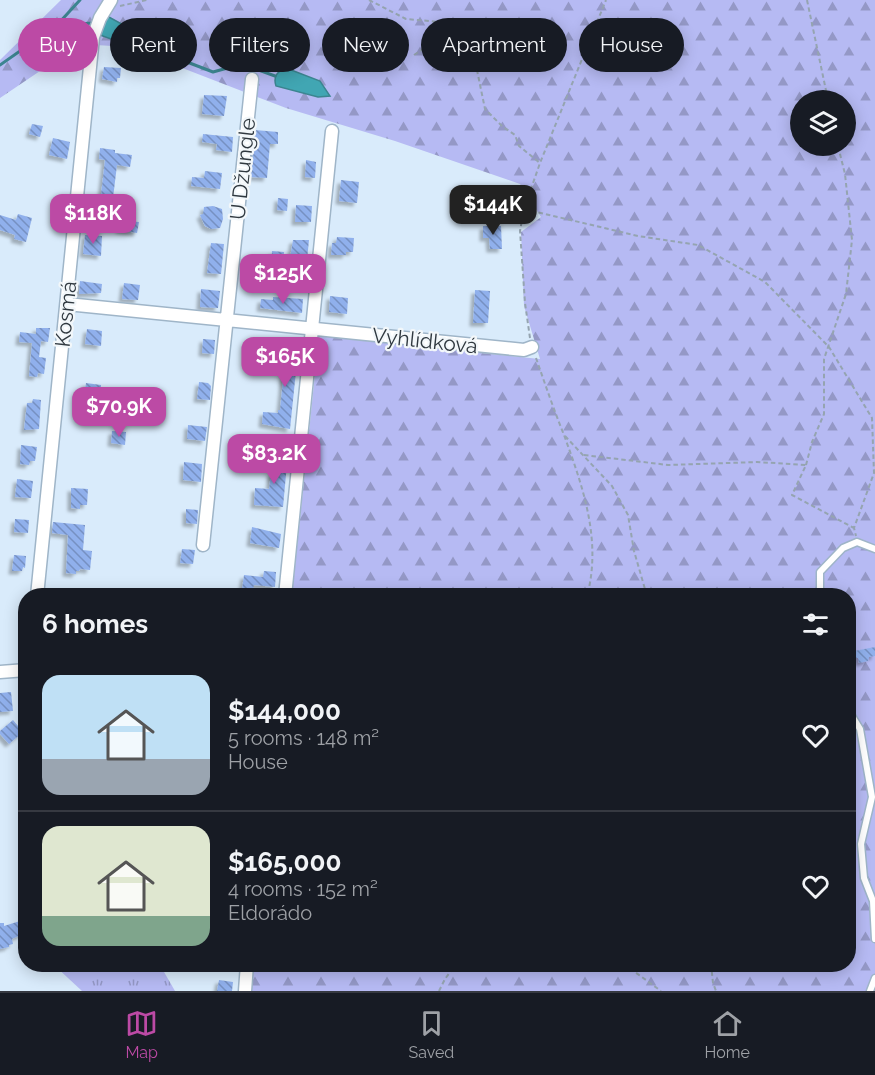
<!DOCTYPE html>
<meta charset="utf-8">
<style>
:root{--surface:#171b24;--page:#20242c;--text:#f1f3f6;--muted:#9ea1a6;--line:#363941;--accent:#bc4aa5}
body{margin:0;font-family:Raleway,sans-serif;background:var(--page);color:var(--text);height:100vh;display:flex;flex-direction:column;font-size:22px;white-space:nowrap}
*{box-sizing:border-box;margin:0}
p{font-size:20px;color:var(--muted)}
.icon{flex:none;width:33px;height:33px;fill:none;stroke:currentColor;stroke-width:2;stroke-linecap:round;stroke-linejoin:round}
.map{position:relative;flex:1;overflow:hidden}
.drawer{position:absolute;left:18px;top:588px;width:838px;height:384px;display:flex;flex-direction:column;background:var(--surface);border-radius:24px;box-shadow:0 3px 15px #0003}
.drawer>*{flex:none}
.banner{position:absolute;left:18px;top:18px;width:840px;height:54px;display:flex;gap:12px}
.buttons{position:absolute;left:790px;top:90px;display:grid;gap:12px}
.buttons a{display:grid;place-items:center;width:66px;height:66px;border-radius:50%;background:var(--surface);box-shadow:0 3px 15px #0003;font-size:30px}
.price{position:absolute;translate:-50% -51px;padding:0 14px;border-radius:12px;background:var(--accent);color:#fff;font-size:20px;line-height:39px;filter:drop-shadow(0 2px 3px #0008)}
.price::after{content:'';position:absolute;left:50%;top:36px;width:18px;height:14px;margin-left:-9px;background:inherit;clip-path:polygon(0 0,100% 0,50% 100%)}
.price.selected{background:#222;color:#fff}
ul{padding:0;list-style:none}
li{display:flex;align-items:center;gap:18px;height:150px;padding:0 24px}
li+li{border-top:2px solid var(--line)}
li span{display:grid;place-items:center;flex:none;width:168px;height:120px;border-radius:18px;color:#555}
li>.icon{margin-inline-start:auto}
span .icon{width:72px;height:72px;fill:#fffc;stroke-width:1}
li b{font-size:26px}
h2{display:flex;justify-content:space-between;align-items:center;height:72px;padding:0 24px;font-size:26px}
.tag{padding:0 21px;border-radius:27px;background:var(--surface);box-shadow:0 3px 15px #0003;font-size:21px;line-height:54px}
.tag.selected{background:var(--accent);color:#fff}
.tabs{display:flex;justify-content:space-around;align-items:center;height:84px;border-top:2px solid var(--line);background:var(--surface);font-size:16px;color:var(--muted)}
.tabs a{display:grid;justify-items:center;gap:3px}
.tabs .selected{color:var(--accent)}
.map>svg:first-child{display:block}
.grass{fill:url(#grass-tufts)}
.forest{fill:url(#forest-firs);fill-rule:evenodd}
.water{fill:#41a6b3;stroke:#3c8590;stroke-width:1.5}
.lines{fill:none;stroke-linecap:round;stroke-linejoin:round}
.stream{stroke:#3c8590;stroke-width:3}
.building{fill:url(#building-back-hatch);filter:url(#shadow)}
.lane-casing{stroke:#9fb5c8;stroke-width:9}
.street-casing{stroke:#9fb5c8;stroke-width:15}
.path{stroke:#95a4b0;stroke-width:2;stroke-dasharray:4.5 3;stroke-linecap:butt}
.lane{stroke:#fff;stroke-width:6}
.street{stroke:#fff;stroke-width:12}
.labels{text-anchor:middle;stroke-width:4.5;stroke-linejoin:round;paint-order:stroke}
.street-label{font-size:21px;fill:#303940;stroke:#f2f7fa}
</style>
<div class="map">
<svg width="875" height="991" viewBox="0 0 875 991">
<defs>
<pattern id="grass-tufts" width="24" height="20" patternUnits="userSpaceOnUse" patternTransform="scale(1.5)"><rect width="24" height="20" fill="#b6baf3"/><path d="M3 7l-1-3M5 7V3M7 7l1-3M15 17l-1-3M17 17v-4M19 17l1-3" fill="none" stroke="#9498c6"/></pattern>
<pattern id="forest-firs" width="22" height="20" patternUnits="userSpaceOnUse" patternTransform="scale(1.5)"><rect width="22" height="20" fill="#b6baf3"/><path d="M5 1l3.5 6h-7zM16 11l3.5 6h-7z" fill="#9498c6"/></pattern>
<pattern id="building-back-hatch" width="6" height="6" patternUnits="userSpaceOnUse" patternTransform="scale(1.5)"><rect width="6" height="6" fill="#90b0ec"/><path d="M-1 5l2 2M0 0l6 6M5-1l2 2" fill="none" stroke="#7690c1"/></pattern>
<filter id="shadow"><feDropShadow dx="-3.5" dy="3.5" stdDeviation="1.5" flood-color="#0004"/></filter>
</defs>
<rect width="100%" height="100%" fill="#d9ebfb"/>
<path class="grass" d="M54,965h106l15,26h-93z"/>
<path class="forest" d="M61,0h814v991h-625l3,-27h596v-368l-557,-1 27,-259 221,23 -16,-53 -3,-74 20,-15 -21,-33 -125,-43 -109,-33 -158,-61 -48,-3 -80,54v-38zM286,68l34,13 10,15 -12,1 -42,-11zM801,100h45v46h-45z"/>
<path class="water" d="M107,16l22,12 4,7 -3,5 -8,3 -22,-8 1,-11z
M147,35l10,6 1,6c-5,6 -15,6 -21,1l-2,-5 3,-7z
M286,68l34,13 10,15 -12,1 -42,-11c-3,-9 1,-15 10,-18z"/>
<g class="lines">
<path class="stream" d="M59,25l35,-2
M156,45l19,5 12,12 26,10 29,-8 33,12
M0,65l57,-40 23,-25"/>
</g>
<path class="building" d="M104,67l17,1 -1,10h-3v4l-15,-3z
M204,95l23,1 -3,20 -22,-2z
M32,124l11,2 -3,11 -11,-3z
M255,130l23,2v12h-8l-3,34 -16,-1z
M203,134l30,3 -1,15 -16,-2 1,-6 -15,-2z
M53,138l17,4 -3,17 -18,-4z
M100,148l15,2v3l17,2 -2,12 -13,-2 -4,33 18,2 -3,21 11,1 -2,11 -18,-3 1,-8h-8l1,-2 -21,-2 3,-24 6,1 4,-35 -6,-1z
M306,160l10,2 -1,16 -10,-1z
M205,171l17,2 -2,16 -29,-3 1,-9 12,1z
M341,180l18,2 -2,21 -18,-2z
M476,197l17,5 -5,15 -11,-4 1,-3 -6,-2z
M278,198l10,1 -1,12 -10,-1z
M296,205l16,1 -1,16h-16z
M213,206l9,3 1,10 -3,9 -9,1 -6,-3 -5,-11 3,-1 1,-7z
M18,214l14,4 -6,24 -12,-3 1,-4 -15,-5v-15l16,5z
M483,226h18l1,23h-12l-1,-11h-6z
M85,235l17,1 -1,20 -18,-2z
M337,237l17,1 -1,14h-7v3h-15l1,-12h4z
M293,240h16l-2,20 -17,-2z
M211,243l13,1 -3,30 -14,-1z
M272,251l12,1 -1,14 -12,-1z
M80,281l22,3 -1,9 -22,1z
M124,283l16,2 -2,15 -16,-1z
M201,289l19,2 -2,17 -18,-1z
M475,290l15,1 -2,32h-15z
M330,296l18,2 -1,16 -18,-2z
M273,297l30,2 -1,14 -42,-5 1,-9 12,1z
M36,328h14l-2,14 -7,-1 -2,16 7,1 -2,16 -6,-1 -1,4 -8,-1 3,-33 -13,-1 1,-10 16,2z
M87,329l15,2 -1,15 -16,-2z
M203,339l12,1 -1,14 -12,-1z
M280,339l17,2 -4,30h3l-6,58 -28,-5 1,-12 15,1v-3h2l5,-50 -7,-1z
M199,382l9,1 3,3 -1,14 -13,-1z
M86,383l15,2v4l13,2 -1,19 -10,-1 1,-10 -20,-3z
M33,399l8,1 -2,29 -15,1 3,-27h5z
M188,425l19,2 -2,14 -18,-2z
M112,431l14,1 -1,13 -14,-2z
M21,445l16,2 -2,14h-5l-1,4 -9,-1z
M276,453h12l-5,54 -29,-2 1,-17 14,1 2,-16h3z
M184,462l18,2 -1,18 -18,-2z
M17,479l16,2 -2,17 -16,-1z
M71,488l17,1 -1,16h-7v4l-9,-1z
M186,509l12,1 -1,14 -11,-1z
M15,519l14,1 -1,13 -14,-1z
M53,522l32,3 -2,25 9,1 -2,19 -10,-1 -1,2h-3v3l-10,-1 2,-38 -16,-2z
M252,527l29,7 -2,14 -29,-5z
M182,549l13,1 -2,14 -13,-1z
M14,555l12,1 -1,12 -2,-1 -1,4h-10z
M264,571l12,1 -1,15 -21,-2 -1,5 -11,-1 2,-14 19,2z
M875,647v9l-6,1 -1,4 -9,2 -1,-5h-9v-6z
M11,692l2,19 -13,1v-19z
M13,720l10,12 -14,12 -9,-10v-3z
M20,921l5,12 -13,6 1,5 -4,1v2l-9,2v-26h4v3z
M219,980l14,2 -1,9h-15z"/>
<g class="lines">
<defs>
<path id="lane" d="M820,596v-24l23,-24 14,-6 18,7
M849,711l11,18 12,68 -11,47 3,34 9,23 2,38
M870,991l5,-13"/>
<path id="street" d="M67,304l457,46 8,-3
M203,545l49,-466
M37,596l56,-559 7,-19 11,-18
M285,596l47,-465
M0,672l26,-2
M245,991l2,-27"/>
</defs>
<use href="#lane" class="lane-casing"/>
<use href="#street" class="street-casing"/>
<path class="path" d="M369,0l37,19 34,3 16,5
M807,0l21,100
M120,6l27,-6
M414,55l42,-28 9,-1 5,10 15,73 17,17 13,9 4,11 21,17
M524,209l114,27 60,9 67,37 64,65 43,71 2,55 -20,55 2,8
M530,338l-5,-35 -5,-72 4,-22 16,-46 66,-163
M536,358c9,26 18,52 28,77 19,52 38,106 23,161
M565,436l47,50 16,29 6,36 13,45
M584,455l84,10 89,-3 49,3 -14,30 62,33
M806,465l6,-23 12,-28v-55l22,-65 6,-54 -7,-66 -7,-28
M624,964l37,27
M711,964l2,19 3,8
M439,991l6,-12 11,-15"/>
<use href="#lane" class="lane"/>
<use href="#street" class="street"/>
</g>
<g class="labels">
<g class="street-label">
<text transform="translate(243 169) rotate(-84)" y="7">U Džungle</text>
<text transform="translate(66 314) rotate(-84)" y="7">Kosmá</text>
<text transform="translate(425 341) rotate(6)" y="7">Vyhlídková</text>
</g>
</g>
</svg>
<div class="buttons">
<a><svg class="icon" aria-label="layers" viewBox="0 0 24 24"><path d="M12 4l9 5-9 5-9-5zM3 14l9 5 9-5"/></svg></a>
</div>
<b class="price selected" style="left:493px;top:236px">$144K</b>
<b class="price" style="left:93px;top:245px">$118K</b>
<b class="price" style="left:283px;top:305px">$125K</b>
<b class="price" style="left:285px;top:388px">$165K</b>
<b class="price" style="left:119px;top:438px">$70.9K</b>
<b class="price" style="left:274px;top:485px">$83.2K</b>
<div class="banner">
<a class="tag selected">Buy</a>
<a class="tag">Rent</a>
<a class="tag">Filters</a>
<a class="tag">New</a>
<a class="tag">Apartment</a>
<a class="tag">House</a>
</div>
<section class="drawer">
<h2>6 homes<svg class="icon" aria-label="filters" viewBox="0 0 24 24"><path d="M4 7h16M4 17h16"/><circle cx="9" cy="7" r="2"/><circle cx="15" cy="17" r="2"/></svg></h2>
<ul>
<li><span style="background:linear-gradient(#bfe0f5 70%,#9aa5b1 0)"><svg class="icon" aria-label="home" viewBox="0 0 24 24"><path d="M3 11l9-7 9 7M6 9v11h12V9"/></svg></span><div><b>$144,000</b><p>5 rooms · 148 m²</p><p>House</p></div><svg class="icon" aria-label="heart" viewBox="0 0 24 24"><path d="M12 20l-8-8c-3-5 5-10 8-4 3-6 11-1 8 4z"/></svg></li>
<li><span style="background:linear-gradient(#dfe7d0 75%,#7fa58c 0)"><svg class="icon" aria-label="home" viewBox="0 0 24 24"><path d="M3 11l9-7 9 7M6 9v11h12V9"/></svg></span><div><b>$165,000</b><p>4 rooms · 152 m²</p><p>Eldorádo</p></div><svg class="icon" aria-label="heart" viewBox="0 0 24 24"><path d="M12 20l-8-8c-3-5 5-10 8-4 3-6 11-1 8 4z"/></svg></li>
</ul>
</section>
</div>
<nav class="tabs">
<a class="selected"><svg class="icon" aria-label="map" viewBox="0 0 24 24"><path d="M3 6l6-2 6 2 6-2v14l-6 2-6-2-6 2zM9 4v14M15 6v14"/></svg>Map</a>
<a><svg class="icon" aria-label="saved" viewBox="0 0 24 24"><path d="M7 4h10v16l-5-4-5 4z"/></svg>Saved</a>
<a><svg class="icon" aria-label="home" viewBox="0 0 24 24"><path d="M3 11l9-7 9 7M6 9v11h12V9"/></svg>Home</a>
</nav>
